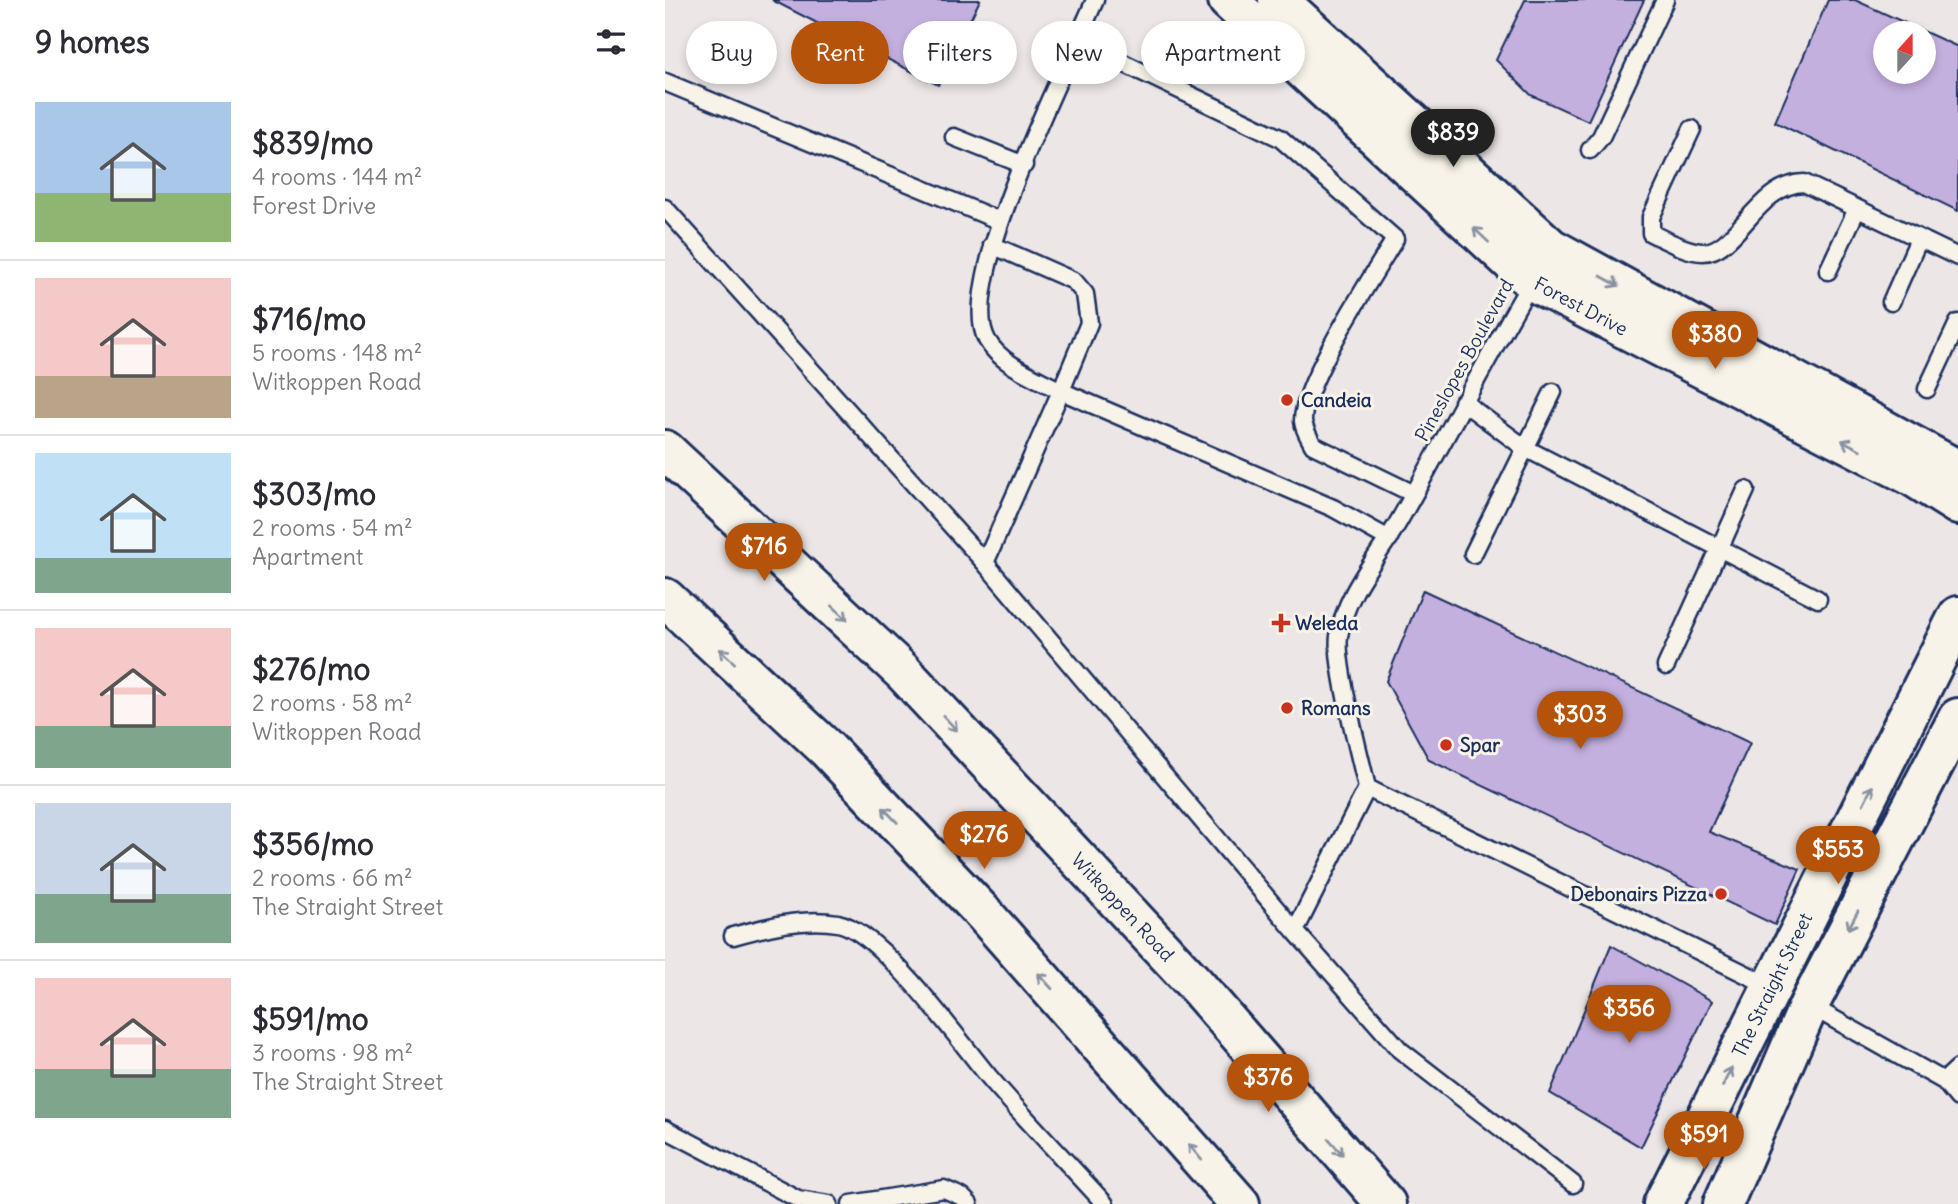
<!DOCTYPE html>
<meta charset="utf-8">
<style>
:root{--surface:#fff;--page:#f2f2f3;--text:#2b2b33;--muted:#7c7c81;--line:#e1e1e2;--accent:#b45309}
body{margin:0;font-family:Delius,sans-serif;background:var(--page);color:var(--text);height:100vh;display:flex;flex-direction:column;font-size:26px;white-space:nowrap}
*{box-sizing:border-box;margin:0}
p{font-size:23px;color:var(--muted)}
.icon{flex:none;width:38px;height:38px;fill:none;stroke:currentColor;stroke-width:2;stroke-linecap:round;stroke-linejoin:round}
.map{position:relative;flex:1;overflow:hidden}
.details{display:flex;flex-direction:column;background:var(--surface);width:665px}
.details>*{flex:none}
.guide{position:absolute;left:21px;top:21px;width:665px;height:63px;display:flex;gap:14px}
.needle{width:46px;rotate:21deg}
.controls{position:absolute;left:1208px;top:21px;display:grid;gap:14px}
.controls a{display:grid;place-items:center;width:63px;height:63px;border-radius:50%;background:var(--surface);box-shadow:0 4px 10px #0003;font-size:35px}
.price{position:absolute;translate:-50% -60px;padding:0 16px;border-radius:24px;background:var(--accent);color:#fff;font-size:23px;line-height:46px;filter:drop-shadow(0 2px 4px #0008)}
.price::after{content:'';position:absolute;left:50%;top:42px;width:21px;height:16px;margin-left:-10px;background:inherit;clip-path:polygon(0 0,100% 0,50% 100%)}
.price.on{background:#222;color:#fff}
ul{padding:0;list-style:none}
li{display:flex;align-items:center;gap:21px;height:175px;padding:0 35px}
li+li{border-top:2px solid var(--line)}
li span{display:grid;place-items:center;flex:none;width:196px;height:140px;border-radius:0px;color:#555}
li>.icon{margin-inline-start:auto}
span .icon{width:84px;height:84px;fill:#fffc;stroke-width:1}
li b{font-size:30px}
h2{display:flex;justify-content:space-between;align-items:center;height:84px;padding:0 35px;font-size:30px}
.pill{padding:0 24px;border-radius:32px;background:var(--surface);box-shadow:0 4px 10px #0003;font-size:24px;line-height:63px}
.pill.on{background:var(--accent);color:#fff}
main{display:flex;flex:1;min-height:0}
.map>svg:first-child{display:block}
.building{fill:#c4b0df;stroke:#1b2f5e;stroke-width:2;fill-rule:evenodd}
.lines{fill:none;stroke-linecap:round;stroke-linejoin:round}
.lane-casing{stroke:#1b2f5e;stroke-width:21}
.secondary-casing{stroke:#1b2f5e;stroke-width:44}
.lane{stroke:#f7f3e8;stroke-width:16}
.secondary{stroke:#f7f3e8;stroke-width:38}
.oneway{stroke:#8991a3}
.poi-dot{fill:#c8321e;stroke:#f7f3e8;stroke-width:2.5}
.labels{text-anchor:middle;stroke-width:6;stroke-linejoin:round;paint-order:stroke}
.street-label{font-size:19px;fill:#1b2f5e;stroke:#f7f3e8}
.poi-label{font-size:19px;font-weight:bold;fill:#1b2f5e;stroke:#f7f3e8;text-anchor:start}
</style>
<main>
<section class="details">
<h2>9 homes<svg class="icon" aria-label="filters" viewBox="0 0 24 24"><path d="M4 7h16M4 17h16"/><circle cx="9" cy="7" r="2"/><circle cx="15" cy="17" r="2"/></svg></h2>
<ul>
<li><span style="background:linear-gradient(#a9c7e8 65%,#8fb573 0)"><svg class="icon" aria-label="home" viewBox="0 0 24 24"><path d="M3 11l9-7 9 7M6 9v11h12V9"/></svg></span><div><b>$839/mo</b><p>4 rooms · 144 m²</p><p>Forest Drive</p></div></li>
<li><span style="background:linear-gradient(#f6c9c9 70%,#b9a48a 0)"><svg class="icon" aria-label="home" viewBox="0 0 24 24"><path d="M3 11l9-7 9 7M6 9v11h12V9"/></svg></span><div><b>$716/mo</b><p>5 rooms · 148 m²</p><p>Witkoppen Road</p></div></li>
<li><span style="background:linear-gradient(#bfe0f5 75%,#7fa58c 0)"><svg class="icon" aria-label="home" viewBox="0 0 24 24"><path d="M3 11l9-7 9 7M6 9v11h12V9"/></svg></span><div><b>$303/mo</b><p>2 rooms · 54 m²</p><p>Apartment</p></div></li>
<li><span style="background:linear-gradient(#f6c9c9 70%,#7fa58c 0)"><svg class="icon" aria-label="home" viewBox="0 0 24 24"><path d="M3 11l9-7 9 7M6 9v11h12V9"/></svg></span><div><b>$276/mo</b><p>2 rooms · 58 m²</p><p>Witkoppen Road</p></div></li>
<li><span style="background:linear-gradient(#c9d6e8 65%,#7fa58c 0)"><svg class="icon" aria-label="home" viewBox="0 0 24 24"><path d="M3 11l9-7 9 7M6 9v11h12V9"/></svg></span><div><b>$356/mo</b><p>2 rooms · 66 m²</p><p>The Straight Street</p></div></li>
<li><span style="background:linear-gradient(#f6c9c9 65%,#7fa58c 0)"><svg class="icon" aria-label="home" viewBox="0 0 24 24"><path d="M3 11l9-7 9 7M6 9v11h12V9"/></svg></span><div><b>$591/mo</b><p>3 rooms · 98 m²</p><p>The Straight Street</p></div></li>
</ul>
</section>
<div class="map">
<svg width="1293" height="1204" viewBox="0 0 1293 1204">
<rect width="100%" height="100%" fill="#ede6e6"/>
<filter id="ink" filterUnits="userSpaceOnUse"><feTurbulence type="fractalNoise" baseFrequency=".0143" numOctaves="2"/><feDisplacementMap in="SourceGraphic" scale="14" xChannelSelector="R" yChannelSelector="G"/><feConvolveMatrix kernelMatrix="1 2 1 2 8 2 1 2 1" color-interpolation-filters="sRGB"/></filter>
<g filter="url(#ink)">
<path class="building" d="M107,0h208l-42,85z
M860,0h119l-56,121 -57,-26 -35,-35z
M1163,0h27l103,47v164l-183,-89zM1220,33h38v39h-38z
M758,590l327,153 -41,89 91,37 -25,56 -346,-165 -43,-79z
M946,945l101,56 -71,146 -91,-54z"/>
<g class="lines">
<defs>
<path id="lane" d="M430,0c-27,64 -140,282 -108,340 14,25 50,38 74,51l-76,172 310,368 72,-143
M414,38l38,22 163,78 115,101c-21,35 -93,145 -92,182 1,9 6,16 10,24l101,49
M0,82l335,139
M1027,129l-41,88v16c14,7 36,19 52,19 34,0 54,-68 101,-69l154,74
M289,137l70,28
M925,150l11,-13 64,-137
M0,208l320,355
M327,245l82,36 11,13 4,29 -28,68 272,117 56,31
M1163,271l29,-62
M867,281c-46,78 -87,159 -132,238 -21,38 -54,72 -61,117 -4,29 21,119 28,152l407,200
M1226,302l28,-63
M1262,389l31,-66
M798,402l62,46 293,151
M808,554l80,-162
M1001,666l80,-176
M630,931l105,119 173,134
M68,936c33,-9 70,-19 105,-13 44,9 121,118 152,155 37,43 77,84 115,126
M1142,1004l137,77 14,17
M1279,1081l14,-13
M0,1129l133,70 31,5
M186,1204l93,-15 18,8 7,7"/>
<path id="secondary" d="M563,0l304,281 380,195 46,29
M613,0l273,248 407,222
M0,450l239,223 291,311 191,220
M0,598l161,150 159,167 255,289
M998,1204l295,-588
M1058,1204l86,-199 149,-287"/>
</defs>
<use href="#lane" class="lane-casing"/>
<use href="#secondary" class="secondary-casing"/>
<use href="#lane" class="lane"/>
<use href="#secondary" class="secondary"/>
</g>
<defs><path id="oneway-shaft" d="M-6 0H5M1.5-3L5.5 0L1.5 3" fill="none" stroke-width="1.6" stroke-linecap="round" stroke-linejoin="round" transform="scale(1.75)"/></defs>
<g class="oneway">
<use href="#oneway-shaft" transform="translate(816 235) rotate(-137)"/>
<use href="#oneway-shaft" transform="translate(945 281) rotate(29)"/>
<use href="#oneway-shaft" transform="translate(1186 445) rotate(-153)"/>
<use href="#oneway-shaft" transform="translate(175 613) rotate(43)"/>
<use href="#oneway-shaft" transform="translate(62 656) rotate(-137)"/>
<use href="#oneway-shaft" transform="translate(285 723) rotate(47)"/>
<use href="#oneway-shaft" transform="translate(1203 795) rotate(-63)"/>
<use href="#oneway-shaft" transform="translate(225 815) rotate(-134)"/>
<use href="#oneway-shaft" transform="translate(1188 920) rotate(118)"/>
<use href="#oneway-shaft" transform="translate(380 981) rotate(-132)"/>
<use href="#oneway-shaft" transform="translate(1062 1077) rotate(-64)"/>
<use href="#oneway-shaft" transform="translate(671 1147) rotate(49)"/>
<use href="#oneway-shaft" transform="translate(530 1152) rotate(-130)"/>
</g>
</g>
<g class="poi-dot">
<circle cx="622" cy="400" r="7"/>
<path d="M612.5 612.5h7v7h7v7h-7v7h-7v-7h-7v-7h7z"/>
<circle cx="622" cy="708" r="7"/>
<circle cx="781" cy="745" r="7"/>
<circle cx="1056" cy="894" r="7"/>
</g>
<g class="labels">
<g class="street-label">
<text transform="translate(916 306) rotate(28)" y="7">Forest Drive</text>
<text transform="translate(799 360) rotate(-61)" y="7">Pineslopes Boulevard</text>
<text transform="translate(458 907) rotate(47)" y="7">Witkoppen Road</text>
<text transform="translate(1107 985) rotate(-64)" y="7">The Straight Street</text>
</g>
<g class="poi-label">
<text x="636" y="407">Candeia</text>
<text x="630" y="630">Weleda</text>
<text x="636" y="715">Romans</text>
<text x="795" y="752">Spar</text>
<text x="1042" y="901" text-anchor="end">Debonairs Pizza</text>
</g>
</g>
</svg>
<div class="controls">
<a><svg class="needle" viewBox="-14 -14 28 28"><path d="M0-13l5 13h-10z" fill="#e53935"/><path d="M0 13l5-13h-10z" fill="#7c7c81"/></svg></a>
</div>
<b class="price on" style="left:788px;top:169px">$839</b>
<b class="price" style="left:1050px;top:371px">$380</b>
<b class="price" style="left:99px;top:583px">$716</b>
<b class="price" style="left:915px;top:751px">$303</b>
<b class="price" style="left:319px;top:871px">$276</b>
<b class="price" style="left:1173px;top:886px">$553</b>
<b class="price" style="left:964px;top:1045px">$356</b>
<b class="price" style="left:603px;top:1114px">$376</b>
<b class="price" style="left:1039px;top:1171px">$591</b>
<div class="guide">
<a class="pill">Buy</a>
<a class="pill on">Rent</a>
<a class="pill">Filters</a>
<a class="pill">New</a>
<a class="pill">Apartment</a>
</div>
</div>
</main>
